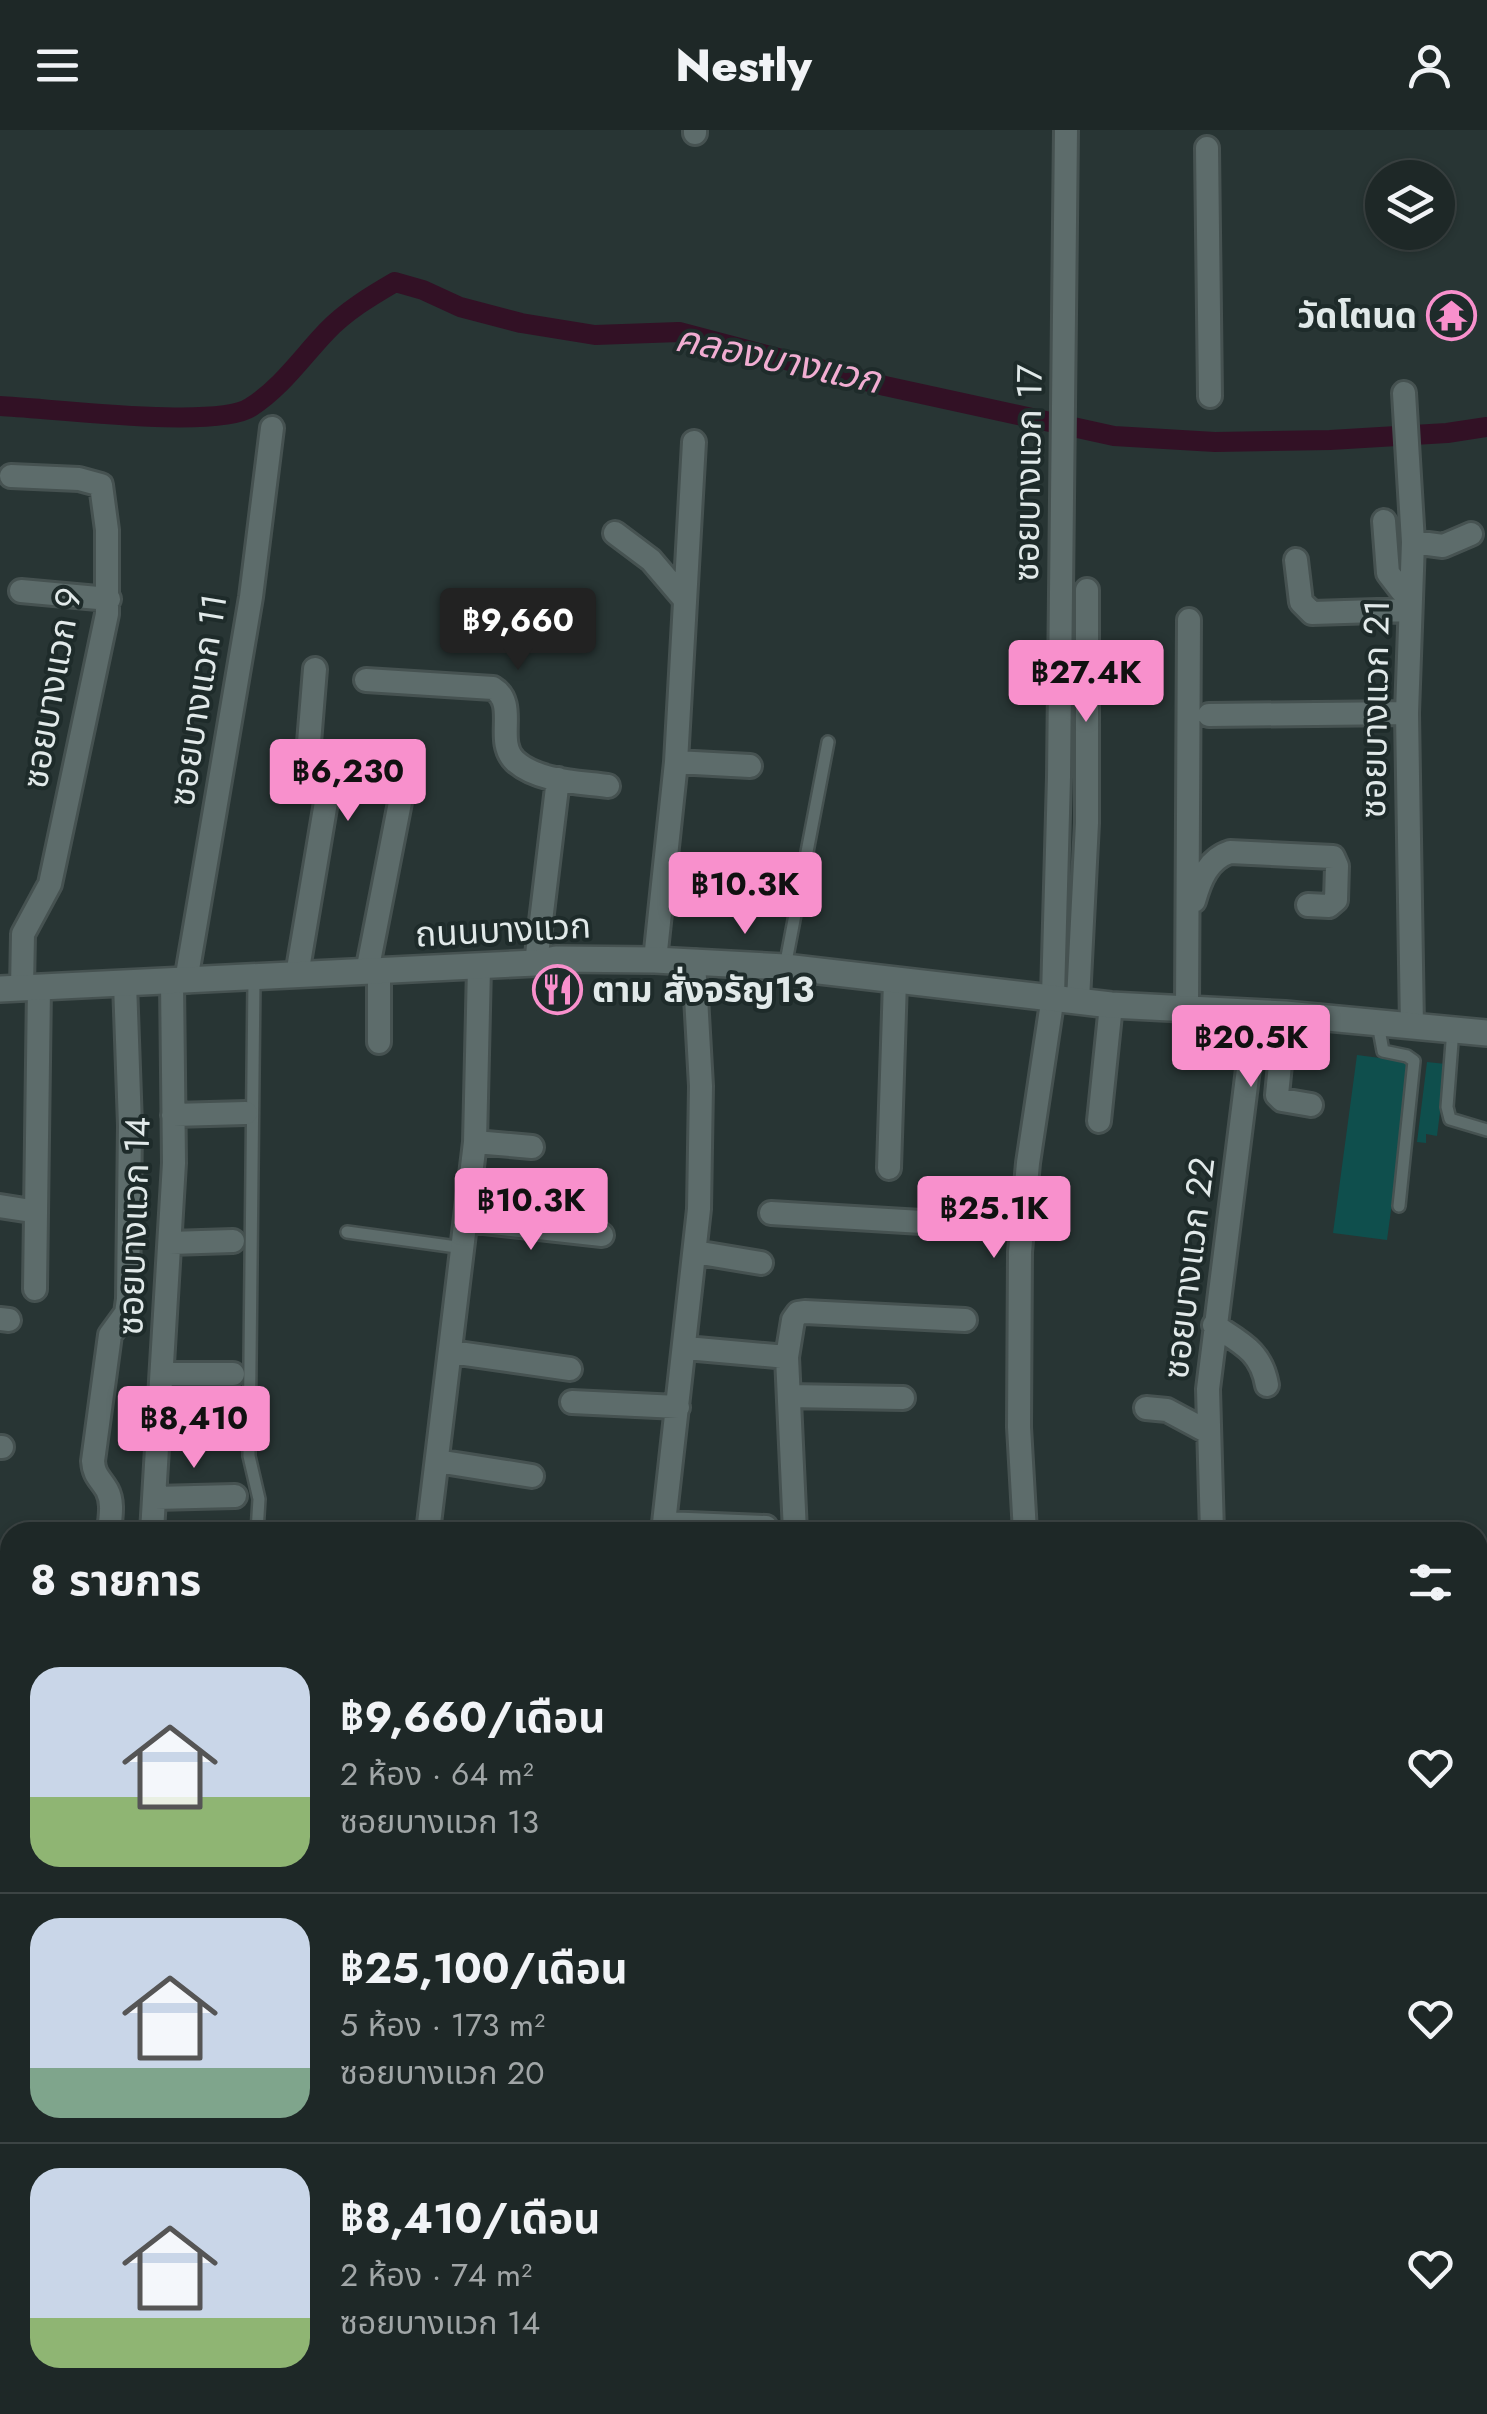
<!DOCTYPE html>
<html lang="th">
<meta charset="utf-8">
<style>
:root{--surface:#1e2827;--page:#2b3433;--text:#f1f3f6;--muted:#a1a6a7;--line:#3c4444;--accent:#f890cc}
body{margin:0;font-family:Jost,"Noto Sans Thai",sans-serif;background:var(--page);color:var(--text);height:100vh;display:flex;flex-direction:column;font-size:38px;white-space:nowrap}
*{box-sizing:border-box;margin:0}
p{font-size:32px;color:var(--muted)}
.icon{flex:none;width:55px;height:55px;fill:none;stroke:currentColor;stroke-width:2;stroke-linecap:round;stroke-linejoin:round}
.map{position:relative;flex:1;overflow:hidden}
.side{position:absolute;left:0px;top:1392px;width:1488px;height:892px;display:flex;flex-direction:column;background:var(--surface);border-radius:30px 30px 0 0;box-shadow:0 2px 8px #0004,0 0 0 2px var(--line)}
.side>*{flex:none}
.tools{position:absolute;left:1365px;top:30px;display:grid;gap:20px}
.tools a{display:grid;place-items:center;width:90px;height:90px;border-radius:50%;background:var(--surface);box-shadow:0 2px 8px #0004,0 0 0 2px var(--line);font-size:50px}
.price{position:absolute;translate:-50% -85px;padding:0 22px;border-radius:10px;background:var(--accent);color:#111;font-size:32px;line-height:65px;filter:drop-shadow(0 2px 5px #0008)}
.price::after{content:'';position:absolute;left:50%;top:60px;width:30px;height:22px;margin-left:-15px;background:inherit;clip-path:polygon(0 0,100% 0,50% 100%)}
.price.active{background:#222;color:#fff}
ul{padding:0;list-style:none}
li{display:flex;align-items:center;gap:30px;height:250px;padding:0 30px}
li+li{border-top:2px solid var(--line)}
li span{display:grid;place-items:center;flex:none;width:280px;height:200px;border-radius:30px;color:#555}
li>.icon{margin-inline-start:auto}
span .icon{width:120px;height:120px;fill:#fffc;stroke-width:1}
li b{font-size:42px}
h2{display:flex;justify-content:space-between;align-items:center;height:120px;padding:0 30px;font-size:42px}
header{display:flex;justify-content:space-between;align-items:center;height:130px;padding:0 30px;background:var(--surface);font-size:45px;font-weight:800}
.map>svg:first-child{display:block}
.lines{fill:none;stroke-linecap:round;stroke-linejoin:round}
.canal{stroke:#321125;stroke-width:20}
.river{stroke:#321125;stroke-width:35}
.building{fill:#0f4f4d}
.lane-casing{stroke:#465251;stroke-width:16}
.street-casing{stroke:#465251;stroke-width:28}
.secondary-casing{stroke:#465251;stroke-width:30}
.lane{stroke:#5d6c6b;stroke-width:11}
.street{stroke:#5d6c6b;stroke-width:22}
.secondary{stroke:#5d6c6b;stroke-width:25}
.labels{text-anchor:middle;stroke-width:8;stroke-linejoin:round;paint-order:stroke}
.poi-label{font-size:35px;font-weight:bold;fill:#e1e9e9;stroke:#1e2b2a;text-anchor:end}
.street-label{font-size:35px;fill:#e1e9e9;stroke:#1e2b2a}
.water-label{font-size:38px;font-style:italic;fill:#f1add2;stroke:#1e2b2a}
</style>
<header><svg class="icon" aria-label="menu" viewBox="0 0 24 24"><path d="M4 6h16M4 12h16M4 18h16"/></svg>Nestly<svg class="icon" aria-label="person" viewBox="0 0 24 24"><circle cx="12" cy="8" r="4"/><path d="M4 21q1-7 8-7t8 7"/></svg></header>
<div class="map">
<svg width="1487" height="2284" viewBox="0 0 1487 2284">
<rect width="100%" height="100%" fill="#283534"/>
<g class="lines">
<path class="canal" d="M0,276c48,2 218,24 251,1 31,-20 51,-50 76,-76 19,-20 44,-35 68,-49l28,8 37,17 61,16 74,12 84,-3 206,54 229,50 101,6 115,-2 117,-7 40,-6"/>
<path class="river" d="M0,2164l10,5
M373,2275l8,9"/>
</g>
<path class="building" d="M1357,925l54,7 -24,178 -54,-7z
M1427,932l19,2 -9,72 -11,-2v9l-9,-1z
M1152,2275h33l2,1 -4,8h-35z
M1262,2275h32l10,5 -2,4h-45z"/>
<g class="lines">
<defs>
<path id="lane" d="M785,837l43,-225
M254,849l-5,477 10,43 -2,33
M1378,894l5,27 24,5 7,5 -15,145
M1453,899l-6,78 3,12 37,11
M347,1102l117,16"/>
<path id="street" d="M695,0v3
M1207,18l3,248
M1404,263l9,149 -6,171 5,313
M11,346l68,3 22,6 6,45v84l-57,270 -27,50 -1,54
M1384,391l4,52 13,17 10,-1
M615,403l36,27 34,40
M1413,412l30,4 28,-12
M1296,430l5,42 11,11 98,-3
M21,461l88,8
M366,550l127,8c26,16 1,53 22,73 23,21 65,21 93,25
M1209,585l198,-2
M676,632l74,4
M1194,771c6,-21 14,-42 36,-49l103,5 4,9 -1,34 -7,6 -21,-1
M655,830l21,-198 18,-320
M536,833l22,-184
M367,842l42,-216
M297,845l30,-179c-1,-17 -15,-25 -19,-41l7,-86
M186,851l65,-384 21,-169
M1078,870l9,-177v-233
M1187,879l2,-389
M1285,884l-8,81 5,5 29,5
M379,912v-70
M173,985l73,-2
M1099,991l12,-116
M475,1012l57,5
M889,1038l6,-187
M0,1076l25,4
M771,1083l250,15
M466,1090l136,15
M170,1113l63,-2
M695,1122l66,11
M35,1159l4,-302
M0,1189l9,1
M1214,1195c27,18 47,26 53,60
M686,1218l101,9 8,175
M451,1222l119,17
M787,1227l6,-37 5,-7 7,-1 160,8
M163,1244h70
M789,1266l114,2
M572,1272l106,5
M1146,1278l21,2 41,22
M0,1317h2
M437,1331l95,15
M155,1368l80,-2
M664,1393l102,4
M109,1402c1,-13 5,-29 -2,-42 -7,-12 -13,-14 -14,-29l17,-126 16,-22 2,-14 2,-174 -5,-142
M152,1402l22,-369 -2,-182
M428,1402l47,-390 4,-175
M663,1402l36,-323 2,-123 -7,-125
M1025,1402l-6,-105 1,-175 8,-89 25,-167 6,-219 7,-647
M1212,1402l-4,-143 47,-376
M1478,1670l9,-33
M1478,2038l9,2
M1478,2204l9,-13
M1061,2275l16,9
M1235,2284l3,-9
M1416,2284l7,-9"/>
<path id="secondary" d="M0,859l536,-26 20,-4 99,1 130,7 326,38 174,9 202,19"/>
</defs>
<use href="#lane" class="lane-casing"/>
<use href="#street" class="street-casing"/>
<use href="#secondary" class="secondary-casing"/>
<use href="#lane" class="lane"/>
<use href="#street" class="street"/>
<use href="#secondary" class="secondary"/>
</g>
<defs>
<symbol id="temple-ring" viewBox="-11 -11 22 22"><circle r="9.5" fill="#1e2b2a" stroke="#f890cc" stroke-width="1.5"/><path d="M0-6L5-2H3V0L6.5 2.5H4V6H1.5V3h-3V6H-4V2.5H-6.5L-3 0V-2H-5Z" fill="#f890cc"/></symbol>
<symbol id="restaurant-ring" viewBox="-11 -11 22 22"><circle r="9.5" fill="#1e2b2a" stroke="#f890cc" stroke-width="1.5"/><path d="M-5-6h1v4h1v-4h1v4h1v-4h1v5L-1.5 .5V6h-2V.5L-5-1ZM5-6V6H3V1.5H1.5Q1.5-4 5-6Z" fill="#f890cc"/></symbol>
</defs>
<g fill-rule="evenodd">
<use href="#temple-ring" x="1424" y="158" width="55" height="55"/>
<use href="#restaurant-ring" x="530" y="832" width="55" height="55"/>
</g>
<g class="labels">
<g class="poi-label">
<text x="1417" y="198">วัดโตนด</text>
<text x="592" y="872" text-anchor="start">ตาม สั่งจรัญ13</text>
</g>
<g class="street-label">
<text transform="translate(1028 343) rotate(-89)" y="12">ซอยบางแวก 17</text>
<text transform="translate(52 558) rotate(-80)" y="12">ซอยบางแวก 9</text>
<text transform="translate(198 570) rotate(-81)" y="12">ซอยบางแวก 11</text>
<text transform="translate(1375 579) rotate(-89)" y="12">ซอยบางแวก 21</text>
<text transform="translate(503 800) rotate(-3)" y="12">ถนนบางแวก</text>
<text transform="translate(134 1096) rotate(-88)" y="12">ซอยบางแวก 14</text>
<text transform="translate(1189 1138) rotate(-83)" y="12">ซอยบางแวก 22</text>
</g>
<g class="water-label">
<text transform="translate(778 229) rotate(12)" y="13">คลองบางแวก</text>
</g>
</g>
</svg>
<div class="tools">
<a><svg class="icon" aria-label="layers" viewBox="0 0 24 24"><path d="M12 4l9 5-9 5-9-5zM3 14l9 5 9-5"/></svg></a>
</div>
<b class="price active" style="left:518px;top:543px">฿9,660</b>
<b class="price" style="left:1086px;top:595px">฿27.4K</b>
<b class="price" style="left:348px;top:694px">฿6,230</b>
<b class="price" style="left:745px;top:807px">฿10.3K</b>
<b class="price" style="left:1251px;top:960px">฿20.5K</b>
<b class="price" style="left:531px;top:1123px">฿10.3K</b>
<b class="price" style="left:994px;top:1131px">฿25.1K</b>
<b class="price" style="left:194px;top:1341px">฿8,410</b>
<section class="side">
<h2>8 รายการ<svg class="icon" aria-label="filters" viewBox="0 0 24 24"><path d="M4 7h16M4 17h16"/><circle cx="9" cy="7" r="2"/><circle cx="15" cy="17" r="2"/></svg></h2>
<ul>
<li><span style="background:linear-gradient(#c9d6e8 65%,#8fb573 0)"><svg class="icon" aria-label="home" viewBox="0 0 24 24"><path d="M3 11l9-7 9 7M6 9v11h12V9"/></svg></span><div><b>฿9,660/เดือน</b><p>2 ห้อง · 64 m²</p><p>ซอยบางแวก 13</p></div><svg class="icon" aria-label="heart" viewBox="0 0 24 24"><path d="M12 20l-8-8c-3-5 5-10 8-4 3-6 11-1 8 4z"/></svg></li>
<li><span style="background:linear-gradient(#c9d6e8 75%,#7fa58c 0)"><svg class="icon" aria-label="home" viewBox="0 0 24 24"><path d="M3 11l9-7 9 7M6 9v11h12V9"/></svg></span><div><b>฿25,100/เดือน</b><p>5 ห้อง · 173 m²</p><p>ซอยบางแวก 20</p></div><svg class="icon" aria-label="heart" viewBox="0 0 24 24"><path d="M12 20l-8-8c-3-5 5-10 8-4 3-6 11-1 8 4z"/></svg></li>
<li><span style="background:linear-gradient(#c9d6e8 75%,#8fb573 0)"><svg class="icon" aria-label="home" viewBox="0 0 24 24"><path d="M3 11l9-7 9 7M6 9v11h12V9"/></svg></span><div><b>฿8,410/เดือน</b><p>2 ห้อง · 74 m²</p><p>ซอยบางแวก 14</p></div><svg class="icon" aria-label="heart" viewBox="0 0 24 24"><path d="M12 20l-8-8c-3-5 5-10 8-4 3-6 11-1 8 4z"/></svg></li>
</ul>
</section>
</div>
